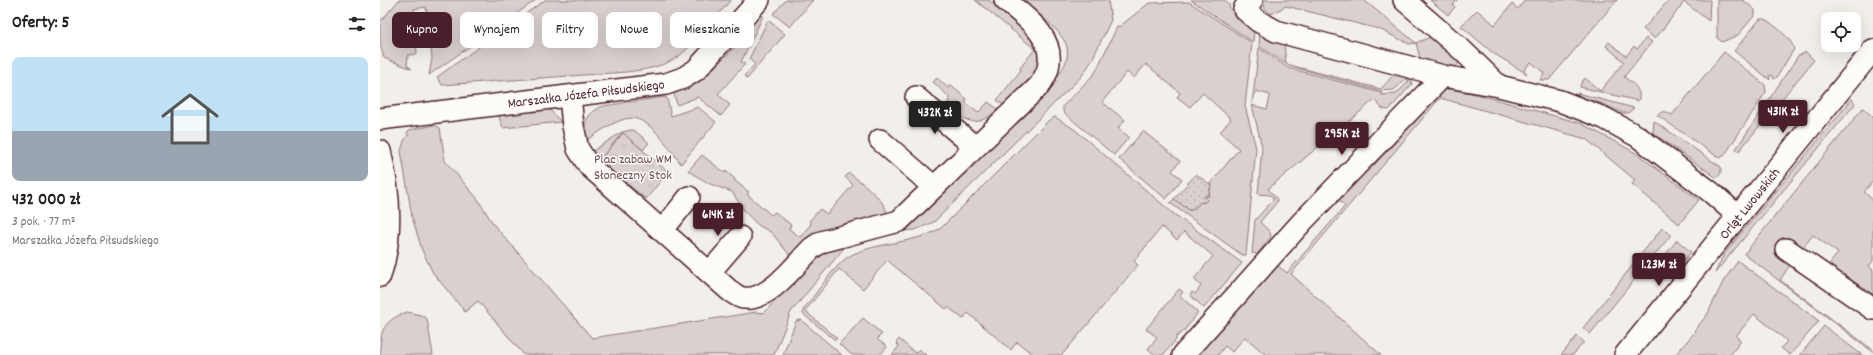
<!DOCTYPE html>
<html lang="pl">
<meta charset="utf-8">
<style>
:root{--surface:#fff;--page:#f2f2f2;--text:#222;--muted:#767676;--accent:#4a1f2b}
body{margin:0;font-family:Dekko,sans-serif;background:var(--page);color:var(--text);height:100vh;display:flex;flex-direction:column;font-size:15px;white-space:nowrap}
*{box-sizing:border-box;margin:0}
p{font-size:13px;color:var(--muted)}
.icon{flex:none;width:22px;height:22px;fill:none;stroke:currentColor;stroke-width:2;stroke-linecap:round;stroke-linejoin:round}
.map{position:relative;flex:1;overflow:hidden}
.details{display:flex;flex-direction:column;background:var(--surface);width:380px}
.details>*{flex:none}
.top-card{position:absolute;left:12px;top:12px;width:380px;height:36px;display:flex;gap:8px}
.buttons{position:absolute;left:1441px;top:12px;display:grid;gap:8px}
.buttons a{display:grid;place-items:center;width:40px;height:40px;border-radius:8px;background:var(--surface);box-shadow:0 4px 16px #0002;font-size:20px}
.price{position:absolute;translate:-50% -34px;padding:0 9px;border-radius:4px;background:var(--accent);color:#fff;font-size:13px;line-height:26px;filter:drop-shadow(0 1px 2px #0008)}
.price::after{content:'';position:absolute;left:50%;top:24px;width:12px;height:9px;margin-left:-6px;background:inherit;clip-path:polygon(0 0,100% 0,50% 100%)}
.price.current{background:#222;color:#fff}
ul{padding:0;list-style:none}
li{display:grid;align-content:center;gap:8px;height:212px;padding:0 12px}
li span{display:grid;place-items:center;height:124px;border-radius:8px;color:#555}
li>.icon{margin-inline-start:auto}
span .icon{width:72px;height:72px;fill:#fffc;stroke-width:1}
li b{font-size:17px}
h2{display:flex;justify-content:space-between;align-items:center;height:48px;padding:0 12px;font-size:17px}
.pill{padding:0 14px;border-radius:8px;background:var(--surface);box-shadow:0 4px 16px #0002;font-size:14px;line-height:36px}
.pill.current{background:var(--accent);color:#fff}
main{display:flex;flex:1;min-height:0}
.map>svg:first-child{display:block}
.grass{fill:#d9d0cf;stroke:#92787d}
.park{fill:url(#park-tufts);stroke:#92787d}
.garden{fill:url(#garden-dots);stroke:#92787d}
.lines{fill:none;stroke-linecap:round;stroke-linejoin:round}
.minor-casing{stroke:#4a1f2b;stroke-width:24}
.minor{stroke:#fdfcf7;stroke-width:21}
.labels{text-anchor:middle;stroke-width:3;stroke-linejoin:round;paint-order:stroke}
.street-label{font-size:14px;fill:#4a1f2b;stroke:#fdfcf7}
.park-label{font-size:14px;fill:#6e4b54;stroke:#fdfcf7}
</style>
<main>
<section class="details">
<h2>Oferty: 5<svg class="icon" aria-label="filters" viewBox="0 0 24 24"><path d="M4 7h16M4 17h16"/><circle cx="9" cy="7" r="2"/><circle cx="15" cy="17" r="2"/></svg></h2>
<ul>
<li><span style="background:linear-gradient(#bfe0f5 60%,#9aa5b1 0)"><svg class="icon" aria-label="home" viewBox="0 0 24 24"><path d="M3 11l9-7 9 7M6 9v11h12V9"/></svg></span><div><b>432 000 zł</b><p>3 pok. · 77 m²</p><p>Marszałka Józefa Piłsudskiego</p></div></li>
</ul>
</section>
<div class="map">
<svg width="1493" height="355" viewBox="0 0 1493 355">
<defs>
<pattern id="park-tufts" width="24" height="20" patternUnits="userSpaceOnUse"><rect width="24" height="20" fill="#d9d0cf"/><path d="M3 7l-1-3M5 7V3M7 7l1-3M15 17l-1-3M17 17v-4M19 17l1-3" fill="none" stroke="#bcb2b2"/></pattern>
<pattern id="garden-dots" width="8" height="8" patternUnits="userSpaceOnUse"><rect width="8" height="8" fill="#d9d0cf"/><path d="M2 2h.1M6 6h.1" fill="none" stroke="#bcb2b2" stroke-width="1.8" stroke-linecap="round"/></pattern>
</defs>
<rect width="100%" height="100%" fill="#f2efeb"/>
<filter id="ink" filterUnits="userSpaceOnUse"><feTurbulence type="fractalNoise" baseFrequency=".025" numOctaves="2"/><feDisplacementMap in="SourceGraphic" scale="8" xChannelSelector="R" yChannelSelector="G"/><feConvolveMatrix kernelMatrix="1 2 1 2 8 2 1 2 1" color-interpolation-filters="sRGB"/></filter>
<g filter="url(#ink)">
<path class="grass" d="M19,0h137l-107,75 3,-17 -6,-51 -12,2 3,45 -9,1 -1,10 5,4 -28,-11 -4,-14v-22z
M165,0h186c-17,18 -33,41 -52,56 -15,11 -35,14 -53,16l-184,13 -5,-8z
M406,0h27l-23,27 -17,-13z
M595,0h14c17,15 64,44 47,72 -5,8 -26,25 -33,33l-6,-5 24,-30 -1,-2 15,-19z
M642,0h86l3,20 -20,42 -10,15 -147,145 -19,8 -12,1c38,-35 75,-71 111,-108 15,-16 36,-32 47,-52 4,-6 8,-15 6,-23 -2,-15 -33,-38 -45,-48z
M811,0h33l5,4 1,5 24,20 -1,13z
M883,0h101l52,43 19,-8 25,25 -4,7 -4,2 -31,-7 -5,-19 -7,1 -30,-15 -93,-23 -15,8 -6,-5z
M1050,0h27l-4,5 2,2 -7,8z
M1145,0h92l-68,80h-9l4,-7 -13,-11 -7,8 3,4 -34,-21 -32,-27 16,-16 18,15 17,-21 6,5z
M1289,0h41l-1,21 -25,-19 -29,37 -12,-10z
M1337,0h26l12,10v5l-17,20 -16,7 -5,-4z
M809,2l63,41 -7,63 11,42 -10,107h-4l-72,-52 4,-4 15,11h3l9,-8 2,1 1,-7h5l2,-11 -1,-1 29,-35 -19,-17 11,-13 -28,-26 -13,14 -13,-10 3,-4 -34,-29 -12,14 -7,-6 -25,30 23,18 -7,8 11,9 -15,18 -51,-43v-6l32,-33 22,-46h2l30,-24z
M381,15l2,1 -22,46 4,2 -27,30 12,11 -9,11 -23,-19 -21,8 -3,-11 24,-11 36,-35 -1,-1z
M1380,19h5c10,7 26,18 29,30l-17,28 -3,2 -2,-4 -3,1 1,4 -36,-29z
M388,20l17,14 -38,45 -3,-3 11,-12 -6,-5z
M880,30l24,13 2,21 95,25 14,-16 14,3 -15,14 -14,1 -91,-25 -30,-20z
M1266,38l6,4 -28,35c8,5 19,13 14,24l-58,-14 1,-4 4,-5 15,13 24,-29 -18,-16 3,-4 17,14 8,-10 3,3z
M879,48l29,20 94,25v2l14,-1 13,-13 -2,-1 3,-3 2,7 -23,26 -6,-1 -9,-9 -106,89 9,10v3l-17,20 10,10 1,5 -14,17 -5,-1 3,-33 19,-21 -4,-4 -12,-1 4,-47 -10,-42 15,4 3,-12v-2l-14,-4 -4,12z
M1344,52l41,33 1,7 -42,64 -5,2 -62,-43 7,-4 8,4z
M1426,52l8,8 -75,91 -3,-2 62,-93z
M557,78l11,10 2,-3 17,14 -2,3 13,11 10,-11 10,7c-22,19 -29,15 -50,-2l1,-10 -16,-15z
M1070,89l30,6 100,28 56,30 63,47 -20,24 -47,-40 3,-4 -49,-41 -146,-41 -149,176 90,81h-115l-21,-18 -13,15 -7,-6 -7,9h-26l85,-90 10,8 58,-67 -8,-8 37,-33 70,-75z
M1197,93l57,15 -6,5h-5l-22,-10 -19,-5z
M284,97l3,1 4,18 27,-9 18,15 -35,42c-12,-15 -33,-52 -56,-45 -15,4 -28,15 -40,22 -3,-16 1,-28 18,-35z
M1472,99l3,5 -140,169 9,-19z
M167,107l14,15 -58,6 -5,-14z
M1483,108l10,9v64l-9,11 9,8v61l-4,5 4,4v25l-3,1 -43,-29 11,-14 -25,-18 -11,14 -12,-9 -12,15 12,10 -10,15 93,70v2l-129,-98z
M675,117l19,12 100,85 68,49 -38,45 -14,-13 2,-3 3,2 6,-8 -7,-7 19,-23 -29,-24 -7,8 -15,-13 -28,34 4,4 -76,90h-28l-17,-13 -6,8 -43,-37 -5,6 -15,-12 -2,2 -59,-49 -24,29 -24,-20 -34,42 32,27 -2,2 -32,-26v-4c12,-15 27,-38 41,-50 21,-18 71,-15 97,-32l107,-107z
M1274,121l67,46v6l-4,5 -64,-45z
M55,125l5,3 5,33 32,37 17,27 98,113 164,-26 7,1 61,-60 20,-5 -53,64 -17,43h-250l-46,-54 -13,11 -32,-39 -11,-23 -10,-33 -11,-66 3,-10 4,-6 -1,-2 2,-3z
M251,130h3l15,13 -6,7 -21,-17 -23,28 -8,-9 31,-20z
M763,131l37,30 -8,10 10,8 -16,20 -47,-40z
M322,155l23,18 1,-2 9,8 -1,1 15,12 -2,2 24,21 4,-3 16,13 -2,4 11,8 11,-13 -2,-3 11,-12 7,5 26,-29 -8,-8 4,-4c11,8 37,27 38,41l-70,19 -5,2 -21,22 -19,-24 -14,-8 -13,-13 -13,-20 -22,-8 -22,-13z
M1282,228l9,7 -81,99 -7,-6z
M1297,240l14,12 -20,23 -6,-4 -5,5 -5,-4 -3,4 -1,-3z
M1358,261l81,60 -29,34 -9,-7 6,-7 -33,-27 -18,22 5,5 -11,14h-55l20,-23 -1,-1 13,-16 17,-35z
M799,289l4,3 -3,4 17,15v3l-14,18 -7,5v3l-13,15h-8l-7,-6 9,-12 -11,-8z
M27,312l14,3 6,4 6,36h-53c0,-25 3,-34 27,-43z
M483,318l19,16 -5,5 10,8 -7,8h-28l-13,-11z
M420,320h1l41,35h-59l13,-34z
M1444,326l38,29h-62z
M1197,336l7,6 -11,13h-12z
M519,339l16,14 4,-4 7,6h-34l7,-9 -3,-3z"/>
<path class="park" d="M243,133l45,39 -22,27 -47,-38z"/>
<path class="garden" d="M816,174l15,11 -3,11h-4l3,4 -2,2h-4l-9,8h-3l-15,-11z"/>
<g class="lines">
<defs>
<path id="minor" d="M872,0l-8,9 14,12 18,10 167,45 56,10 61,15 44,17 33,18 75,57 26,23
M1024,0l58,50 37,36
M190,96l3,30 5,23 11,17 141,125c4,2 9,7 14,7 24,4 52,-34 68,-50l9,-6 78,-21 141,-136c3,-6 7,-11 8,-17 8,-31 -23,-51 -43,-68
M536,97l59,50
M0,119l286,-35 17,-6 13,-8 63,-70
M500,140l54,47
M0,151c10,41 13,85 0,125
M282,231l27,-34
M1406,249l87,60
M330,272l30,-35
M803,355l119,-133 141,-146
M1245,355l248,-305"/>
</defs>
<use href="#minor" class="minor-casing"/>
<use href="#minor" class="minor"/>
</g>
</g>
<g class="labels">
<g class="street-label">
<text transform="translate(206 93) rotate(-7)" y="5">Marszałka Józefa Piłsudskiego</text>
<text transform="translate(1369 203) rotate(-51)" y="5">Orląt Lwowskich</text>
</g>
<g class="park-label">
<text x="253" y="163">Plac zabaw WM<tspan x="253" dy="16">Słoneczny Stok</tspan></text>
</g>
</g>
</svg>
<div class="buttons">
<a><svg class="icon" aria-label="locate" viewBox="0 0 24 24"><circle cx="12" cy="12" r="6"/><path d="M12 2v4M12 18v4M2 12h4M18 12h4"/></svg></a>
</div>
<b class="price" style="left:1403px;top:134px">431K zł</b>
<b class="price current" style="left:555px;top:135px">432K zł</b>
<b class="price" style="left:962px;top:156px">295K zł</b>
<b class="price" style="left:338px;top:237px">614K zł</b>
<b class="price" style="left:1279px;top:287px">1.23M zł</b>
<div class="top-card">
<a class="pill current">Kupno</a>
<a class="pill">Wynajem</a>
<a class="pill">Filtry</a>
<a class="pill">Nowe</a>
<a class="pill">Mieszkanie</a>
</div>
</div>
</main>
